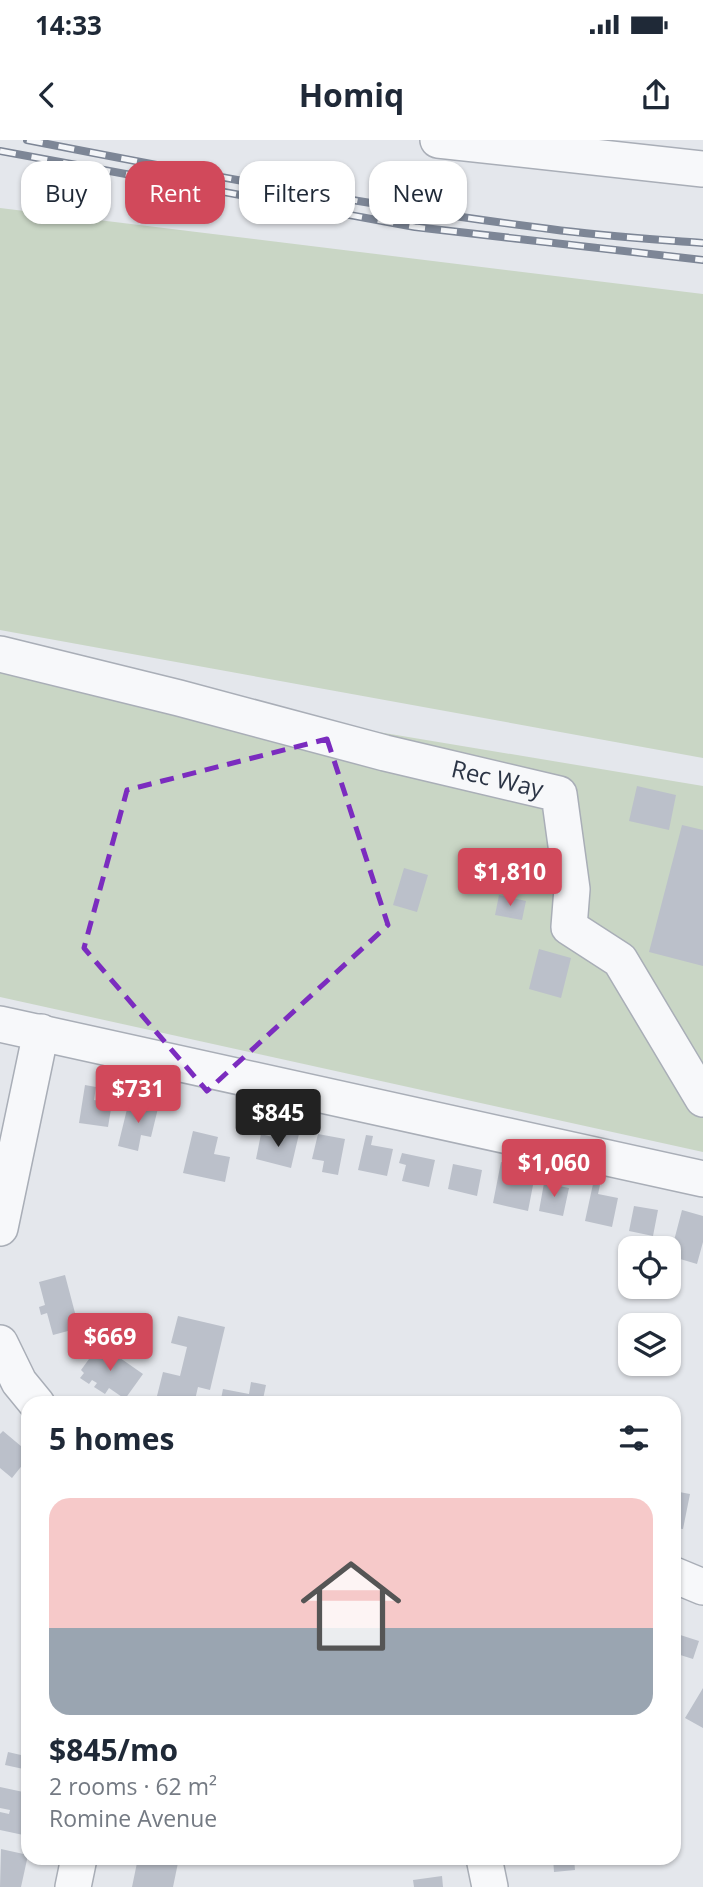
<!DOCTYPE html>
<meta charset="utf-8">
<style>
:root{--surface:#fff;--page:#f2f2f3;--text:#1f2937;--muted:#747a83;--accent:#d1495b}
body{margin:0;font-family:"Open Sans",sans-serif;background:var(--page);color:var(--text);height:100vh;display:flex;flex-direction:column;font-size:26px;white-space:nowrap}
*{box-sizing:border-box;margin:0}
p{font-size:23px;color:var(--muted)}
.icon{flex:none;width:38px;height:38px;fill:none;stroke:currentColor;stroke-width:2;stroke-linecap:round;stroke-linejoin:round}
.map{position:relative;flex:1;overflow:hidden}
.details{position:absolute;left:21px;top:1256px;width:660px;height:469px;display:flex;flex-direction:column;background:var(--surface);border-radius:21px;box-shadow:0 2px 5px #0004}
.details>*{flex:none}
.top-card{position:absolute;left:21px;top:21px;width:662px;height:63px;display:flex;gap:14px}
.fabs{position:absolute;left:618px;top:1096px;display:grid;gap:14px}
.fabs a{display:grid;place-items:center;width:63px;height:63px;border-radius:14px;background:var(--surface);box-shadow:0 2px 5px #0004;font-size:35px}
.price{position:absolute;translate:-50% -60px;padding:0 16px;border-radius:7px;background:var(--accent);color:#fff;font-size:23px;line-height:46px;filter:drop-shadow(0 2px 4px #0008)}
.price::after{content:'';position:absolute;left:50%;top:42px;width:21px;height:16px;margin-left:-10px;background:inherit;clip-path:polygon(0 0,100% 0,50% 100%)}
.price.current{background:#222;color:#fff}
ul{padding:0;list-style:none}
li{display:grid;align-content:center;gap:14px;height:371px;padding:0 28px}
li span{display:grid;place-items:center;height:217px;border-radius:21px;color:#555}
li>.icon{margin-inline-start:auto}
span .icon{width:126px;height:126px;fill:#fffc;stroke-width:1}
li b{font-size:30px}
h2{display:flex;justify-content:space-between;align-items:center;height:84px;padding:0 28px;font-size:30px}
.tag{padding:0 24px;border-radius:21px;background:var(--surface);box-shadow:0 2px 5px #0004;font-size:24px;line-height:63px}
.tag.current{background:var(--accent);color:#fff}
.status{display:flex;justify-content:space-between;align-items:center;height:49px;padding:0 35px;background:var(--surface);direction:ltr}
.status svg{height:19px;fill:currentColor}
header{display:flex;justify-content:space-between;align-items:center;height:91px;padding:0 28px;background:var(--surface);font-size:32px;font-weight:700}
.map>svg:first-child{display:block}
.green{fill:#c9d6c5}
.building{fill:#bbc0ca}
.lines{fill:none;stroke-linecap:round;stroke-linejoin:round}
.minor-casing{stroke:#a9aeb7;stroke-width:38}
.minor{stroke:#f7f8fa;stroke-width:35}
.rail-casing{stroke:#7d8696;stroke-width:8}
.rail{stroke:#f4f6f9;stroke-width:5;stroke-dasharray:16;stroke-linecap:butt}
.marked{fill:none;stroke:#7b2cbf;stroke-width:5;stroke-dasharray:14 9;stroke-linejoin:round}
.labels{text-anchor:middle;stroke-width:5;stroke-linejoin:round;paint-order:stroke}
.street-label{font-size:24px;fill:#2b3445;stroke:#f4f6f9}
</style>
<div class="status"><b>14:33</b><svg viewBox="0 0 49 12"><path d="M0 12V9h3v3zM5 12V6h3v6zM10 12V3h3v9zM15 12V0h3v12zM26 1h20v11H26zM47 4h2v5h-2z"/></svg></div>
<header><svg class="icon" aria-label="back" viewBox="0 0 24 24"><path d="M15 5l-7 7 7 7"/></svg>Homiq<svg class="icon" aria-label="share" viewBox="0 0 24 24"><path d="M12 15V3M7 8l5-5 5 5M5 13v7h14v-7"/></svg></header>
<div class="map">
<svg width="703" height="1747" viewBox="0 0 703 1747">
<rect width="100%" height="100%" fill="#e4e7ec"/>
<path class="green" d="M0,68l703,86v464l-703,-128z
M0,529l703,117v366l-703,-155z"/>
<path class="building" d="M637,646l39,9 -7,35 -40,-9z
M682,685l21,5v136l-54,-14z
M404,728l24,7 -11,37 -24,-7z
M499,755l27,6 -4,19 -27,-5z
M539,809l32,9 -10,40 -32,-9z
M85,945l11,2 -2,13 18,3 -4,24 -29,-4z
M150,958l10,2 -9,37 -10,-2 -3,16 -20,-5 10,-41 19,4z
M193,991l25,6 -4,17 16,3 -5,25 -42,-9z
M286,991l13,3 -8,34 -35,-9 5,-25 23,6z
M318,994l27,5 -7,36 -16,-3 2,-11 -12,-2z
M366,995l7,1 -2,9 22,4 -6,27 -29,-6z
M402,1013l33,7 -6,27 -27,-6 4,-16 -7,-2z
M501,1022l11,3 -2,10 24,5 -6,31 -35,-8z
M453,1024l29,6 -5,26 -29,-7z
M544,1043l25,5 -6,28 -24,-5z
M593,1044l7,1 -2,9 20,4 -6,29 -27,-6z
M634,1066l24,4 -5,26 -24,-5z
M682,1070l21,6v26l-6,22 -27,-8z
M65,1135l14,53 -26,7 -6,-22 -6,2 -2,-8 6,-2 -6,-23z
M178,1176l47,11 -15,63 -12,-3 -4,17h-39l8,-32 17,4 7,-29 -16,-4z
M100,1204l43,30 -18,25 -16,-11 -4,6 -11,-7 3,-4 -5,-3 -3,4 -9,-6 4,-5 -3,-3z
M251,1242l15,3 -4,19h-42l3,-15 26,5z
M3,1291l25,21v6l-16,20 -12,-10v-34z
M674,1351l16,3 -7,35 -9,-1z
M674,1493l25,8 -6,18 -19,-6z
M703,1548v40l-18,-10z
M26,1591l2,1v38l-23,-5 3,-13 13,3z
M0,1647l28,6v43l-28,-6v-18l9,2 1,-4 -10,-2z
M1,1709l27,6 -7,32h-21z
M138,1718h41l-6,29h-41z
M553,1718h21l1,12 -21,2z
M442,1736l1,11h-29l-1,-7z"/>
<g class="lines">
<defs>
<g id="minor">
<path d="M438,0l265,29"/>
<path id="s1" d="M0,514l179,44 206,55 174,41 13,95 -3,38 51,33 83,139"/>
<path d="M0,884l703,155"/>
<path d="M0,1088l41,-196"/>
<path d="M0,1203l19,39 18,22"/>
<path d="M674,1435l29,12"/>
<path d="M484,1718l6,29"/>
<path d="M73,1747l6,-29"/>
</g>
</defs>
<use href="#minor" class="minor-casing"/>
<use href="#minor" class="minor"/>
<defs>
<path id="rail" d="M27,0c174,34 347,67 523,89 51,7 102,10 153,14
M0,11l415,76 288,33"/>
</defs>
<use href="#rail" class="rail-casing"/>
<use href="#rail" class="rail"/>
</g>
<path class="marked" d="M327,599l61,186 -181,166 -123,-143 43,-158z"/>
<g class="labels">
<g class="street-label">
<text dy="8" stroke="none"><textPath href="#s1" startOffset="513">Rec Way</textPath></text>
</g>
</g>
</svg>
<div class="fabs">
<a><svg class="icon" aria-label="locate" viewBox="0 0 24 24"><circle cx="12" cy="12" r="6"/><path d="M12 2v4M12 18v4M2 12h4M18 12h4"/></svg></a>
<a><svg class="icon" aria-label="layers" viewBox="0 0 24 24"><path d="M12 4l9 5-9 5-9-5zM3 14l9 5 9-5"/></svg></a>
</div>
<b class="price" style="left:510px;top:768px">$1,810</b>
<b class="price" style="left:138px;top:985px">$731</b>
<b class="price current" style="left:278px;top:1009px">$845</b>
<b class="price" style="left:554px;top:1059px">$1,060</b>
<b class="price" style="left:110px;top:1233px">$669</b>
<div class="top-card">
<a class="tag">Buy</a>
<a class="tag current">Rent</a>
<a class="tag">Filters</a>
<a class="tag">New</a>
</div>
<section class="details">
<h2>5 homes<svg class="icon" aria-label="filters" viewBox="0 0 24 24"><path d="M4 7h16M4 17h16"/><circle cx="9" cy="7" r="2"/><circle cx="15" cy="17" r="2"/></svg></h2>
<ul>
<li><span style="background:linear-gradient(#f6c9c9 60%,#9aa5b1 0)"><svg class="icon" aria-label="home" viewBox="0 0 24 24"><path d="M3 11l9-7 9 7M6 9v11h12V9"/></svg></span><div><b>$845/mo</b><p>2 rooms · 62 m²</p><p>Romine Avenue</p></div></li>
</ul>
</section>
</div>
